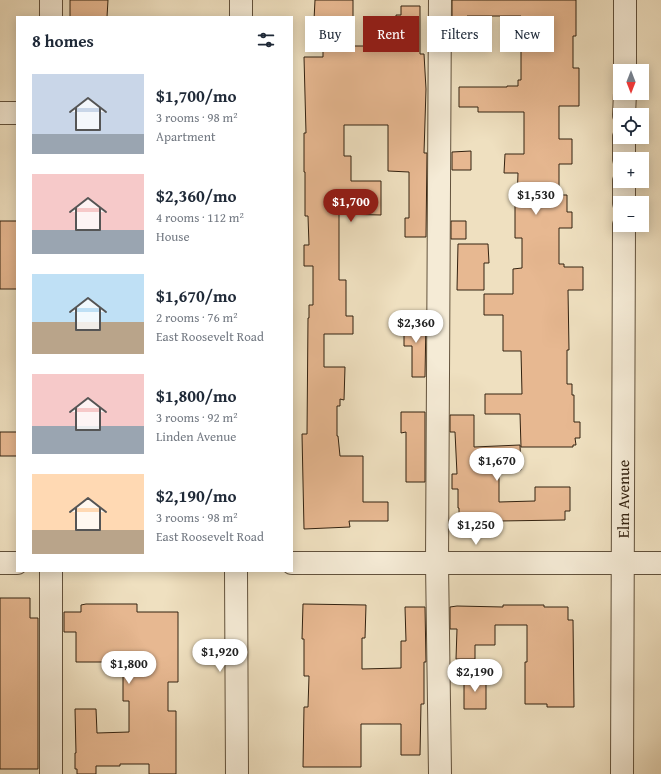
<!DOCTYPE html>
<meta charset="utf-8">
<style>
:root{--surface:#fff;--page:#f6f6f7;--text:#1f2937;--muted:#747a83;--accent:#8f2418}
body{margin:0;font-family:"Gentium Book Plus",serif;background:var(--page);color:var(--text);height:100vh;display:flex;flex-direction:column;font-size:15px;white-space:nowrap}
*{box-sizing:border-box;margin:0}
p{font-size:13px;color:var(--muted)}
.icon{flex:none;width:22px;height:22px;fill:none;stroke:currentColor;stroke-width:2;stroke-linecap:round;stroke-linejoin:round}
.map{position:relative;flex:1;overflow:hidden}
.panel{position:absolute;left:16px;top:16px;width:277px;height:556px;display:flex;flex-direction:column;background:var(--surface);border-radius:0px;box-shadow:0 2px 10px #0003}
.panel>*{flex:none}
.top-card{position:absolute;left:305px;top:16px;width:296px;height:36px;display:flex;gap:8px}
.needle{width:26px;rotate:180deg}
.controls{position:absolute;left:613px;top:64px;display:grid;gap:8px}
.controls a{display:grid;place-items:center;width:36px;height:36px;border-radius:0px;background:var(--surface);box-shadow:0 2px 10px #0003;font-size:20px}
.price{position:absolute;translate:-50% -34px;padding:0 9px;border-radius:14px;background:#fff;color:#222;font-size:13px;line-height:26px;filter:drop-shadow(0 1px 2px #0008)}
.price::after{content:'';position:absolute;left:50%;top:24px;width:12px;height:9px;margin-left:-6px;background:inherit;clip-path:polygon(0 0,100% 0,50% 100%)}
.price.selected{background:var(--accent);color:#fff}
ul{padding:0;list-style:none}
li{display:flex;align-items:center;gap:12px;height:100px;padding:0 16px}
li span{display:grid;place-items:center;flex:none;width:112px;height:80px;border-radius:0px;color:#555}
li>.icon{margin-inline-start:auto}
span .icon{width:48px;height:48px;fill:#fffc;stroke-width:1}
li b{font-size:17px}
h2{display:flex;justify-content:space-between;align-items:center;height:48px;padding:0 16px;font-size:17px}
.chip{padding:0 14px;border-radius:0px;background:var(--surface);box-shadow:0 2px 10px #0003;font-size:14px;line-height:36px}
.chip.selected{background:var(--accent);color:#fff}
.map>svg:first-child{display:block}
.building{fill:#e7b891;stroke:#332210}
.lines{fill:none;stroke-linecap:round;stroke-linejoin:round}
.minor-casing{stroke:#62523c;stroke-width:24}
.minor{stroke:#f5ebd6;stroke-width:22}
.labels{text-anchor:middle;stroke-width:3;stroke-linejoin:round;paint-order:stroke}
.street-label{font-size:16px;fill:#332210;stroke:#f5ebd6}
</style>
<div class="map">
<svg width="661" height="774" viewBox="0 0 661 774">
<rect width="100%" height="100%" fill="#efe0c0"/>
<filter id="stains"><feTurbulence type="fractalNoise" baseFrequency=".005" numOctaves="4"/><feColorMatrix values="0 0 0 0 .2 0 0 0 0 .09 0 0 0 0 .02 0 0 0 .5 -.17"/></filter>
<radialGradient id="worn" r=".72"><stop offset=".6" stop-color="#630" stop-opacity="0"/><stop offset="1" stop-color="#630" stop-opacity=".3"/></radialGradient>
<path class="building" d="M70,0h38l-1,17h-37z
M315,0h38v46h43v-31h5v-9h19v48h4l2,35 -2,64h3l-1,84h-21v-19h4v-46l-21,-1v-46h-44v31h7v25h30v34l-42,-1v66h7v36h7v18h-29v33h21l-1,33 -4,-1v7h-3v30h1l2,20h23v46h25v19h-39l1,6 -46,2 -2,-95h5l1,-116h1v-13h4v-39h-9v-21h5l-1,-29h-3v-44h-1v-39h2l-2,-76h19v-33h-2v-4h-7z
M452,0h124v36h-3v32h6v38h-20v33h13v25h-13v31h8v17h5v16h-13v36h5v3h19v23h-15l1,60h-2v34h5v11h2v27h6v16h-5l1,7h-3v2h-52l-1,-33h-35v-20h37l-1,-43h-18v-36h-19v-21h29v-25l9,-1v-30h-7v-35h2l1,-30h-14l1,-19h19v-42h-46v-5h-19v-20h48v-1h11v-6h3v-64h-54v9h-15z
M471,151v19h-19v-18z
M0,221h17v68h-17z
M451,221h15v18h-15z
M458,244h30l1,19h-5v27h-27z
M404,319h22l-1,58h-13v-31h-8z
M401,412h24v70h-19v-50l-5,1z
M450,415h24v32l46,-2 1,25 -22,1v31l36,-1v-14h35v24h-5v9l-66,1v2h-25v-5h-15v-10h-1v-19h-6v-15h5l-2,-42h-5z
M0,432h17v24h-17z
M0,598h30v20h8v151h-38z
M86,604h51v8h41v70h-10v29h8v63h-27v-10h-29v2h-24v8h-19v-5h-2v-16h1l-1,-44h21l1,24 32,-1v-31h-6v-39h-47v-30h-12v-20h17v-7z
M303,604l63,1 -1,33h-3v31l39,-1v-27h5l-1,-34h20l1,55h-2v42h-3l-1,51h-19v-31h-40v43h-58l1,-60h4l1,-31h-5v-37h-2z
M503,605h41v2h24v13h5l1,87h-27v-3h-22v-42h2v-37h-32v20h-20v14h-19l1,-30h-7v-22l7,-1 46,1z
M464,677h22v32h-22z"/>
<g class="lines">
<defs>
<g id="minor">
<path d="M440,0l-3,563 3,211"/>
<path d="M51,17v-17"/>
<path d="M241,17v-17"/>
<path d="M625,71v-71"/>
<path d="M0,113h17"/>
<path d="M624,115l1,-22"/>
<path d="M624,159v-22"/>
<path d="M624,203v-22"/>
<path d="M0,563h17"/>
<path d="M292,563h369"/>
<path d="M51,571v203"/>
<path d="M236,571l1,203"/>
<path id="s1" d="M622,774l2,-549"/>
</g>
</defs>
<use href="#minor" class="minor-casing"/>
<use href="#minor" class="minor"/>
</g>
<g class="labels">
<g class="street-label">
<text dy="6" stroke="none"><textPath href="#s1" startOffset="275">Elm Avenue</textPath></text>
</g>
</g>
<rect width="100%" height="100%" filter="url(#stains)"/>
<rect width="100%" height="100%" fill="url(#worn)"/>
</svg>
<div class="controls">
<a><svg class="needle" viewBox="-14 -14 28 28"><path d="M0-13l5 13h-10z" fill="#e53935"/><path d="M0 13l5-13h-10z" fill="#747a83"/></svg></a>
<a><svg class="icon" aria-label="locate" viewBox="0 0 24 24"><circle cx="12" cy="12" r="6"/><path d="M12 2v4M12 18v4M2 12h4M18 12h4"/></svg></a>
<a>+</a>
<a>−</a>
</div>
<b class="price" style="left:536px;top:216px">$1,530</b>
<b class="price selected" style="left:351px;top:223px">$1,700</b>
<b class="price" style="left:416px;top:344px">$2,360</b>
<b class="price" style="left:497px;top:482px">$1,670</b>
<b class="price" style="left:476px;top:546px">$1,250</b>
<b class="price" style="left:220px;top:673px">$1,920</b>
<b class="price" style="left:129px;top:685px">$1,800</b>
<b class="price" style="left:475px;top:693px">$2,190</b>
<div class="top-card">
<a class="chip">Buy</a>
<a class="chip selected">Rent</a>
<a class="chip">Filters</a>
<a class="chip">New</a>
</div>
<section class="panel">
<h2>8 homes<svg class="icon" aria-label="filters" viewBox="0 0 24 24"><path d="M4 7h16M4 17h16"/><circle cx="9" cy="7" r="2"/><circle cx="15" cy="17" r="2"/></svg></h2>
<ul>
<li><span style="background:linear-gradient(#c9d6e8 75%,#9aa5b1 0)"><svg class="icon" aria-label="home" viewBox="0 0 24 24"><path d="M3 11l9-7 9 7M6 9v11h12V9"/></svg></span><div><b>$1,700/mo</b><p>3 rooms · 98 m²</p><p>Apartment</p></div></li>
<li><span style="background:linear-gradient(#f6c9c9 70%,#9aa5b1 0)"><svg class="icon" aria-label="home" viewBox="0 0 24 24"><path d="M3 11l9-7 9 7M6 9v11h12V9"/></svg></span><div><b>$2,360/mo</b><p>4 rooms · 112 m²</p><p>House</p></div></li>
<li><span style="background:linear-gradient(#bfe0f5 60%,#b9a48a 0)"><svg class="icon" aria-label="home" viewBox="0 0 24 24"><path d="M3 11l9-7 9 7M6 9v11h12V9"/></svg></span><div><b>$1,670/mo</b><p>2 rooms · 76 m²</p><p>East Roosevelt Road</p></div></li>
<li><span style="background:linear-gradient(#f6c9c9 65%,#9aa5b1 0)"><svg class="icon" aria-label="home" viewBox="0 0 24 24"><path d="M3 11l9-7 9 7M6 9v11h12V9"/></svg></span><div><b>$1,800/mo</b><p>3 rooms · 92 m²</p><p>Linden Avenue</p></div></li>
<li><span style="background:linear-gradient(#ffd9b3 70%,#b9a48a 0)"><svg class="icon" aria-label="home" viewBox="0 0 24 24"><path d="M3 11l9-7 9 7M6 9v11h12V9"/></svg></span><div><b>$2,190/mo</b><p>3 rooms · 98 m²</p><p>East Roosevelt Road</p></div></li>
</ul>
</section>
</div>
